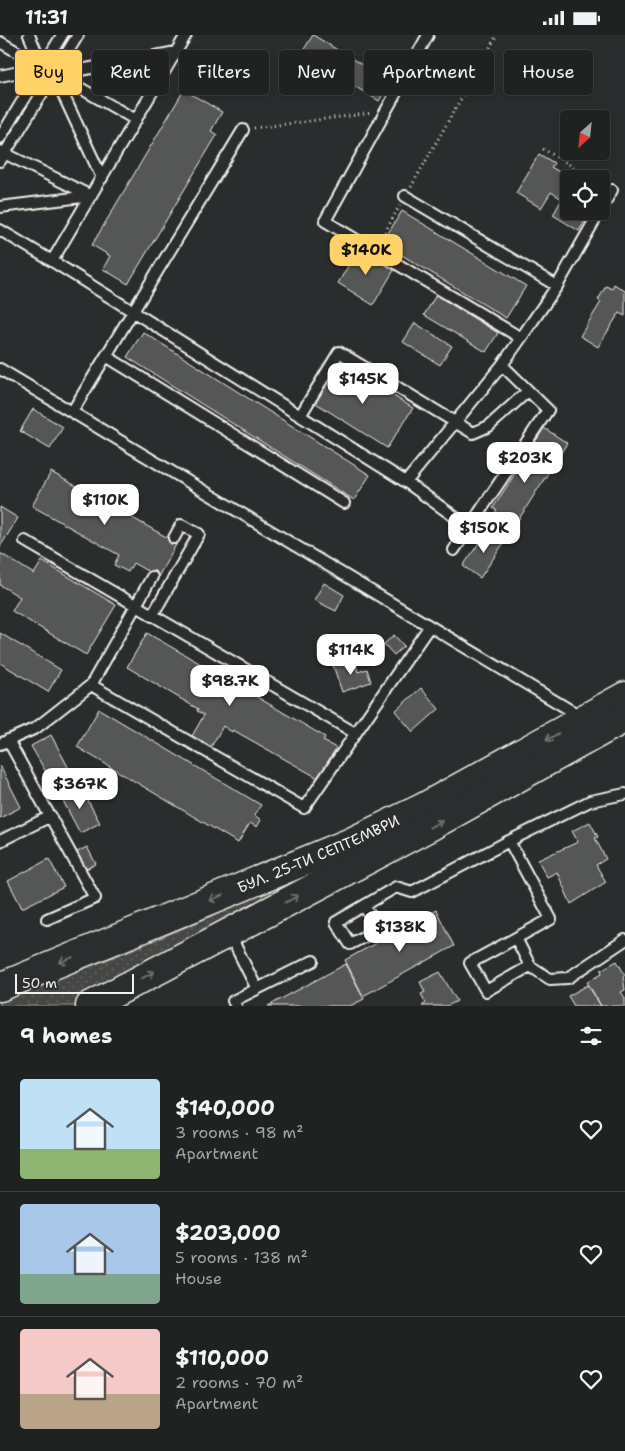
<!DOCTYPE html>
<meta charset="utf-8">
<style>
:root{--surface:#202222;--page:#2d2f2f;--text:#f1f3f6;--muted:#a2a4a5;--line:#3d3f40;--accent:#ffd166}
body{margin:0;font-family:"Shantell Sans",sans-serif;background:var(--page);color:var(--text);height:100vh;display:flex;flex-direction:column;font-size:19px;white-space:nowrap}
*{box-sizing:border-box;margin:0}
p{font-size:16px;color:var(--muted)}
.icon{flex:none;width:28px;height:28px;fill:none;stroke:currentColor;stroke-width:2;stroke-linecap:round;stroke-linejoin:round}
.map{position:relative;height:971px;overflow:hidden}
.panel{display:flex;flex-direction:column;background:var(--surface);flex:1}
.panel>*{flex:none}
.banner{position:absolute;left:15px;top:15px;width:595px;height:45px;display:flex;gap:10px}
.needle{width:32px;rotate:207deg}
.tools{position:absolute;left:560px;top:75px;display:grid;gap:10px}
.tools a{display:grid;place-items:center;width:50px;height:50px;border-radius:5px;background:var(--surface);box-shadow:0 2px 8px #0003,0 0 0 1px var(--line);font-size:25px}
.scale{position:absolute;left:15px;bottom:12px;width:119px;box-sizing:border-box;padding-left:5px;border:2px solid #f4f1e8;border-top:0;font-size:14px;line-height:18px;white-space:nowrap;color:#f4f1e8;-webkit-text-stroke:4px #2a2d2e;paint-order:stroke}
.price{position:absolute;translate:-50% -42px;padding:0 11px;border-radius:10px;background:#fff;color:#222;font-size:16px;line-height:32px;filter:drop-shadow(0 1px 2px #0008)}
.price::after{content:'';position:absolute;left:50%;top:30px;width:15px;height:11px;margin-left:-8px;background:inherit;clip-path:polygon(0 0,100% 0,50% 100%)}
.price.selected{background:var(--accent);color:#111}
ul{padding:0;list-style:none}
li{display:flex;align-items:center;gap:15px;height:125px;padding:0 20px}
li+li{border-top:1px solid var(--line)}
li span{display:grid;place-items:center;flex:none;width:140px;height:100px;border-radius:5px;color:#555}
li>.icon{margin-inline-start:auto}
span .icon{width:60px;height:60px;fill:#fffc;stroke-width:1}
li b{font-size:21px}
h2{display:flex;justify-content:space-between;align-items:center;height:60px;padding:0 20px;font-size:21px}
.pill{padding:0 18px;border-radius:5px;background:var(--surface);box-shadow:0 2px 8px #0003,0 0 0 1px var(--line);font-size:18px;line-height:45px}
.pill.selected{background:var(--accent);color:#111}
.status{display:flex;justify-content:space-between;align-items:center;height:35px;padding:0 25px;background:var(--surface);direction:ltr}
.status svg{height:14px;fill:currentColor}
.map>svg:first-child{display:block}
.green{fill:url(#green-dots);stroke:#9c9c96}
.building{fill:#555756;stroke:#f4f1e8}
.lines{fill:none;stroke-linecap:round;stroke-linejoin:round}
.lane-casing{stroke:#f4f1e8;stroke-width:14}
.secondary-casing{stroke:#f4f1e8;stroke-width:31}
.path{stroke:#f4f1e8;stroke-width:3;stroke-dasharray:1 4;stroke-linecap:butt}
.lane{stroke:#2a2d2e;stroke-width:10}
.secondary{stroke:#2a2d2e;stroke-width:28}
.oneway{stroke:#71726f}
.labels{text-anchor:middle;stroke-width:4;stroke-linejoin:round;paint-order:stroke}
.street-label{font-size:15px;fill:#f4f1e8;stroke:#2a2d2e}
</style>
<div class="status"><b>11:31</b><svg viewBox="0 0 49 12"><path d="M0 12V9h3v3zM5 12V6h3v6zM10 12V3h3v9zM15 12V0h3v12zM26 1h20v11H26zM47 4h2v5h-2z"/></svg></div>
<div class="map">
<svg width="625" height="971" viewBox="0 0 625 971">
<defs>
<pattern id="green-dots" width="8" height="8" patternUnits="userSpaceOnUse" patternTransform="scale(1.25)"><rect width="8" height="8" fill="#444645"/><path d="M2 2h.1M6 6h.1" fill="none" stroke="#606160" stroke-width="1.8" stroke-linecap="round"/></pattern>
</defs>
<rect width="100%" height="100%" fill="#2a2d2e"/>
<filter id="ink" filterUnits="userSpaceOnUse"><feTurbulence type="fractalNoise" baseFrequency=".02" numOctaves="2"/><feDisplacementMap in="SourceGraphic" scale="10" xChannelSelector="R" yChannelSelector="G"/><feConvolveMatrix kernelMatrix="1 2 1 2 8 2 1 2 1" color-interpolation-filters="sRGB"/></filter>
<g filter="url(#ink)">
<path class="green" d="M405,793l-186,102 -145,76h-74v-7c139,-47 272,-109 405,-171z"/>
<path class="building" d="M313,0l77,47 -11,19 -78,-47z
M184,55l38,22 -11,19 6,4 -89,149 -25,-15 7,-13 -18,-11z
M539,119l15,9 -3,4 20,12h-2v32h22l-12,20 -26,-16 9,-16 -11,-7 -10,16 -25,-15z
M402,176l124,75 -20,32 -124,-75z
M359,213l35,22 -21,35 -35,-22z
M614,249l11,7v25l-6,-3 -21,34 -18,-11 21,-34 -3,-2 8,-14 6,3z
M436,260l62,38 -12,19 -62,-37z
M415,288l37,23 -12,19 -37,-23z
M143,297l227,143 -16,25 -227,-143z
M339,327l74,46 -26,40 -73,-46z
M33,374l30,18 -13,22 -30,-18z
M544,393l23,15 -62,98 -20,-13 12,-18 -4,-2z
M51,437l126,71 -19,34 -25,-14 -5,9 -14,-7 5,-10 -87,-49z
M0,472l18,11 -18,29z
M488,495l17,11 -25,37 -17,-12z
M0,518l34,21 8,-13 74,44 -30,50 -74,-44 8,-14 -20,-12z
M324,548l20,12 -8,16 -22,-11z
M0,598l61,37 -13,22 -48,-29z
M147,598l73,42 1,-3 37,22 -1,3 68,40 -2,4 13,7 -18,30 -85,-48 -1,2 -9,-6 -12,21 -19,-11 12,-21 -7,-4 1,-2 -71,-42z
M394,600l10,11 -10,9 -10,-11z
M354,624l4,13 9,-3 4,13 -29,10 -9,-27z
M421,653l18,21 -26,23 -18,-21z
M99,674l162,96 -7,10 7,5 -4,7 -7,-4 -12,20 -161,-96z
M51,700l23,43 -19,10 -24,-42z
M0,731l21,41 -21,11z
M80,751l20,37 -20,10 -19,-36z
M590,787l8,15 -3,1 11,21 -10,6 10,17 -35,22 -14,-32 -10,5 -9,-17 40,-18 -6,-11z
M87,812l9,17 -12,6 -9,-17z
M49,824l15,28 -42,21 -14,-27z
M436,875l18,36 -91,50 -18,-36z
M617,926l8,14 -2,2 2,13 -4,2 4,6v8h-24l-14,-24 15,-9 -1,-3z
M346,929l18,35 -14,7h-82z
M440,937l17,29 -10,5h-25l4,-3 -5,-9 4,-2 -5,-10z
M588,950l13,21h-27l-6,-10z"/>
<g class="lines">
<defs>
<path id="lane" d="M0,7l136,78
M0,41l43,-9 -14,-32
M0,103l62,-103
M0,116l91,45
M0,126l78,-126
M102,143l-48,-103 122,-23
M405,161l152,90 -36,52
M0,172l90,-11
M601,174l11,-19
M0,195l52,31 134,-226
M52,226l354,221 96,-117 19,-27 -196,-117 103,-186
M557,251l43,-75
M106,321l238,147
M0,334l580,347
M72,377l171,-282
M300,381l39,-64 134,81 16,-7 39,-35
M406,447l63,45
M25,506l330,192
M454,515l94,-140 -46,-45
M152,581l47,-82 -18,-9 -7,13
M91,650l213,123 125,-181
M8,705l87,158 -48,21
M0,709l36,-16 55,-43 61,-108
M0,806l51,-25
M509,806l81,-40 35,-7
M364,871l15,23 -29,15 -14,-22 60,-35 16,5 97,-51 42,78 -35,19 14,28 20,13 18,-1 57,-38
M229,898l28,56 56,-28
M516,903l-46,25 16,28 44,-25
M236,971l-3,-5 24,-12"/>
<g id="secondary">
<path id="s1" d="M0,952l351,-145 71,-34 203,-112"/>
<path d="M90,971l343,-181 192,-107"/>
</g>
</defs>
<use href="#lane" class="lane-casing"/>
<use href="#secondary" class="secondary-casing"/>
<path class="path" d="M254,93l118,-15
M543,114l51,30
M411,152l86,-152
M380,206l20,-36"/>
<use href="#lane" class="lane"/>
<use href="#secondary" class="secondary"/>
</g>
<defs><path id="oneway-shaft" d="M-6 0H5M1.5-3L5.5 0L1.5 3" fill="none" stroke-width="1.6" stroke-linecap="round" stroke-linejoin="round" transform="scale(1.25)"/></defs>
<g class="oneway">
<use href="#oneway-shaft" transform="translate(552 702) rotate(151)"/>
<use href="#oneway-shaft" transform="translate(436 789) rotate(-29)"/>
<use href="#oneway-shaft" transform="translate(216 863) rotate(158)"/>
<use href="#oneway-shaft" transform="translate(292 864) rotate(-28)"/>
<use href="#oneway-shaft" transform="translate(66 925) rotate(158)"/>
<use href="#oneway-shaft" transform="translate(148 940) rotate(-28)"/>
</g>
</g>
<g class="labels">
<g class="street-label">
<text dy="5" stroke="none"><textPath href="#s1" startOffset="345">БУЛ. 25-ТИ СЕПТЕМВРИ</textPath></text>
</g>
</g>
</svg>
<div class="tools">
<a><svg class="needle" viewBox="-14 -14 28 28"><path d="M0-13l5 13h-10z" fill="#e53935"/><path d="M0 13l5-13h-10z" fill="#a2a4a5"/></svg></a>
<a><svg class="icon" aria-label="locate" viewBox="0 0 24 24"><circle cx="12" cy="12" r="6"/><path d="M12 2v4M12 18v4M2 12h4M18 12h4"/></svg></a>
</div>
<div class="scale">50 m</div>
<b class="price selected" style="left:366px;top:241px">$140K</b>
<b class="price" style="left:363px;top:370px">$145K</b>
<b class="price" style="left:525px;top:449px">$203K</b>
<b class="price" style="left:105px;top:491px">$110K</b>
<b class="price" style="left:484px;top:519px">$150K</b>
<b class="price" style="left:351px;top:641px">$114K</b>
<b class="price" style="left:230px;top:672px">$98.7K</b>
<b class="price" style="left:80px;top:775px">$367K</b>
<b class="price" style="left:400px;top:918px">$138K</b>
<div class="banner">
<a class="pill selected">Buy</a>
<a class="pill">Rent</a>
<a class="pill">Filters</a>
<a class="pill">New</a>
<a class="pill">Apartment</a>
<a class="pill">House</a>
</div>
</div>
<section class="panel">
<h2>9 homes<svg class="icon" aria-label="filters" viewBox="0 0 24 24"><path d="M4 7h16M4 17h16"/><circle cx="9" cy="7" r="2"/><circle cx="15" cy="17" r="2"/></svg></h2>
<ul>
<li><span style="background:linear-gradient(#bfe0f5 70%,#8fb573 0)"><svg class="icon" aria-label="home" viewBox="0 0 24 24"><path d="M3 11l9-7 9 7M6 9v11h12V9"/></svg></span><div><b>$140,000</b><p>3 rooms · 98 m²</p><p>Apartment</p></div><svg class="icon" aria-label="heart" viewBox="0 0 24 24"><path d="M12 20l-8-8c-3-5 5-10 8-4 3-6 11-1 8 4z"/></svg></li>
<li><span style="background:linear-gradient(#a9c7e8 70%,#7fa58c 0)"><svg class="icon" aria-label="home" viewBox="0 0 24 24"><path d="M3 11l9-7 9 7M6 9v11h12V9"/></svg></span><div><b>$203,000</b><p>5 rooms · 138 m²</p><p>House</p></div><svg class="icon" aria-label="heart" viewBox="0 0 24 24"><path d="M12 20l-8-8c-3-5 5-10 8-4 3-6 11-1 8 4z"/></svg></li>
<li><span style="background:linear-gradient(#f6c9c9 65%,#b9a48a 0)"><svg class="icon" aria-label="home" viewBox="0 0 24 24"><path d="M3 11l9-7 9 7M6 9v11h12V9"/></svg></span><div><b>$110,000</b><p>2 rooms · 70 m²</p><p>Apartment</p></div><svg class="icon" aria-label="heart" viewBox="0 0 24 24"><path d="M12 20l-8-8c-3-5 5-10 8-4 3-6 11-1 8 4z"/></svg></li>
</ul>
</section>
